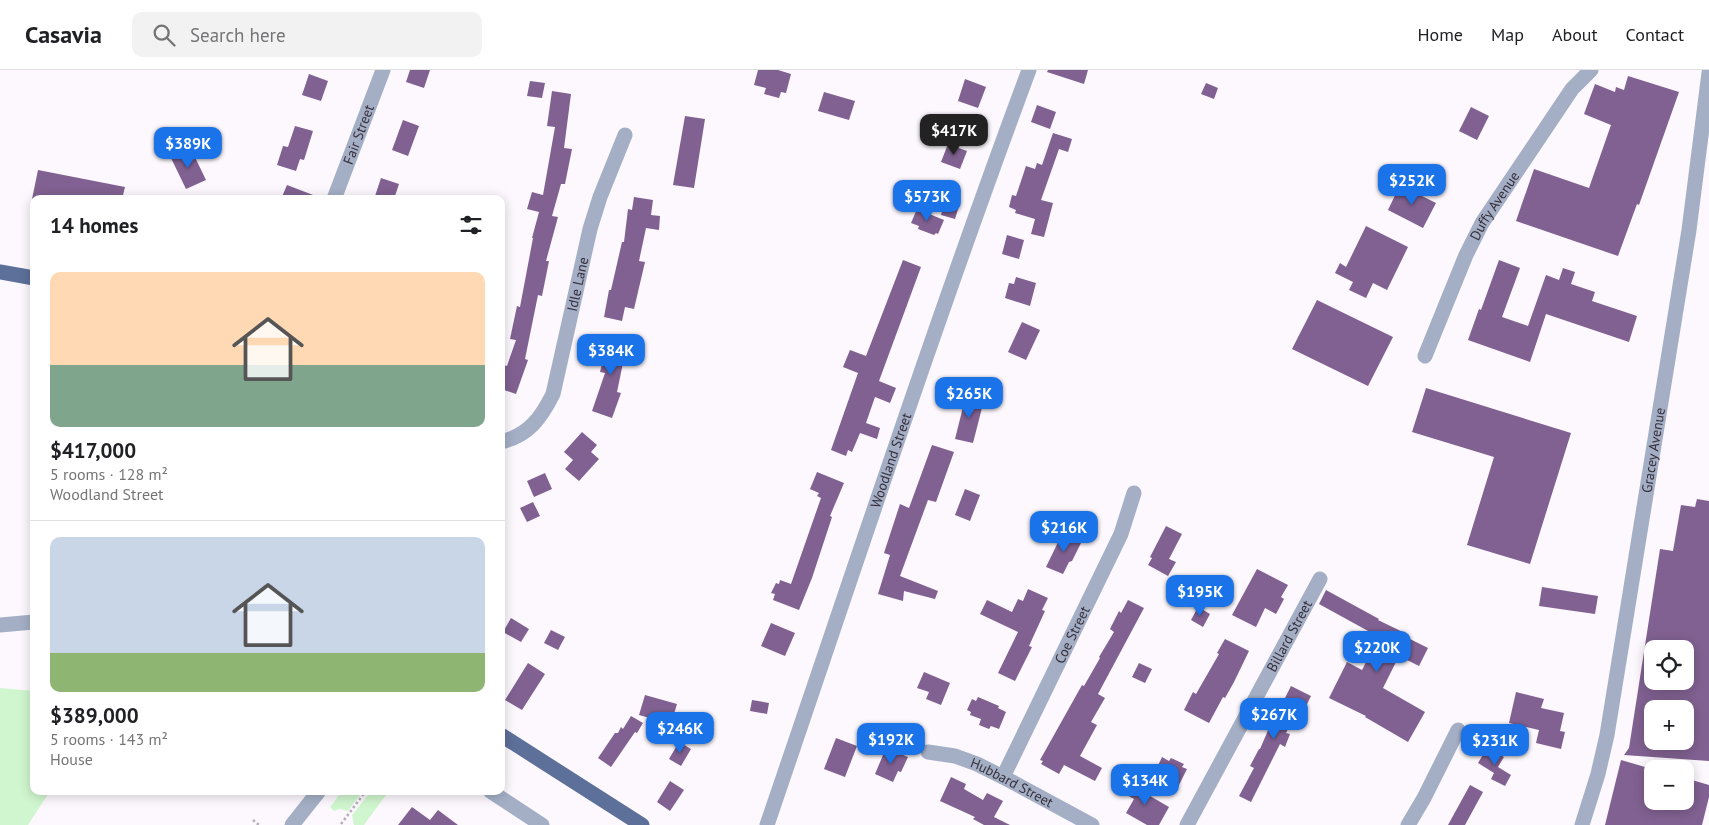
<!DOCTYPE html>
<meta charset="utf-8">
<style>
:root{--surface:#fff;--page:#f2f2f2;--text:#202124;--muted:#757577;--line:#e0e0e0;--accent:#1a73e8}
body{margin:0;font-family:"PT Sans",sans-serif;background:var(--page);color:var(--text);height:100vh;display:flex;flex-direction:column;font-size:19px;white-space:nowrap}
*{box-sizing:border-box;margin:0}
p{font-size:16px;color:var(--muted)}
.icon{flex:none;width:28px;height:28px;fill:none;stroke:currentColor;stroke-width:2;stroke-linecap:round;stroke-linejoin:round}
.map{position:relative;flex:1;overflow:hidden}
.panel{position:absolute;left:30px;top:125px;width:475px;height:600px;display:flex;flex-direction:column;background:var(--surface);border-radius:10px;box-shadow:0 2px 12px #0003}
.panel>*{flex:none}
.tools{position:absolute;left:1644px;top:570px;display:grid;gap:10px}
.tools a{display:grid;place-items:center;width:50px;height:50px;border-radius:10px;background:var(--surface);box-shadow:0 2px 12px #0003;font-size:25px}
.price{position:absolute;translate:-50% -42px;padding:0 11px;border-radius:10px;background:var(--accent);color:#fff;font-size:16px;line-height:32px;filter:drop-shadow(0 1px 2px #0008)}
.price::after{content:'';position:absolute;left:50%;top:30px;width:15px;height:11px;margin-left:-8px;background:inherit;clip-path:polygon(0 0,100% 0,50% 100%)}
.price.on{background:#222;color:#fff}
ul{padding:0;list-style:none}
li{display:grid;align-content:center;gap:10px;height:265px;padding:0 20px}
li+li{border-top:1px solid var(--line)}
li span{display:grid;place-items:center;height:155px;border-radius:10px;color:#555}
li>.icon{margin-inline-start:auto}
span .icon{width:90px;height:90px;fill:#fffc;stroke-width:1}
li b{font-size:21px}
h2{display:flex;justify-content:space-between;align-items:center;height:60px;padding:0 20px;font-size:21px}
header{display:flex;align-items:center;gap:30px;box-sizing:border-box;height:70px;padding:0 25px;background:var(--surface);border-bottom:1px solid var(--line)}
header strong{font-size:24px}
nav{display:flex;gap:28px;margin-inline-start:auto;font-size:18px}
.search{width:350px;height:45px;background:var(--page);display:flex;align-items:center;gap:12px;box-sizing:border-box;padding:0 18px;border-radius:10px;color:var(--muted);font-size:19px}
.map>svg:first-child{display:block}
.green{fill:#d0f6cf}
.building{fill:#806191;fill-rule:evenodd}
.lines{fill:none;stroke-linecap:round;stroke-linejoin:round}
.path{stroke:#b3aeb5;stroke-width:2.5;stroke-dasharray:2.5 2.5;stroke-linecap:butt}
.minor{stroke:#a4afc6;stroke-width:15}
.major{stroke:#5d7099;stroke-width:15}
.labels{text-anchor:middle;stroke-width:5;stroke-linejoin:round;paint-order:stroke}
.street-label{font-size:14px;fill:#362f3a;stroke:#fff}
</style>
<header>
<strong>Casavia</strong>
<div class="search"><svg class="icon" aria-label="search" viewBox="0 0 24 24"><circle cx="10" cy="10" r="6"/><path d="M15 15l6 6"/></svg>Search here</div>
<nav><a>Home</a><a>Map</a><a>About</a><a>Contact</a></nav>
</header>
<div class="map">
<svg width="1709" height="755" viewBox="0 0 1709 755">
<rect width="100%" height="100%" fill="#fcf8fe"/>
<path class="green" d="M0,618l34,3v100h16l-22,34h-28z
M342,721h21l-15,20 -9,-2 -5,2 -4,-4z
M371,721h18l-25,34h-10l-2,-10z"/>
<path class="building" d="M410,0h20l-6,18 -18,-6z
M758,0h20l13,4 -5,19 -5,-1 -2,6 -15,-4 2,-6 -12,-3z
M1048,0h40l-4,14 -37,-12z
M309,4l19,7 -7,20 -19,-6z
M1628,6l51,16 -40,113 -2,-1 -19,52 -102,-35 18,-52 55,19 22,-63 -27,-11 11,-30 20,8 1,-5 8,3z
M965,9l21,8 -8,21 -20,-7z
M530,11l15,2 -3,15 -15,-2z
M1206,13l12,5 -4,11 -13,-5z
M552,21l19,3 -7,54 8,1 -7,35h-4l-9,32 6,1 -12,44h3l-7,35 -4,-1 -13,64 3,1 -12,34 -15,-5v-25l6,2 9,-26 -6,-1 7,-33 3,1 13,-69h-1l7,-26 -12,-3 5,-17 11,3 12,-68 -8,-1z
M824,22l31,9 -6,19 -31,-9z
M1037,35l19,7 -6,17 -19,-7z
M1471,37l18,9 -12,24 -18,-9z
M685,46l20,3 -11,69 -21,-3z
M403,50l16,6 -11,30 -16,-6z
M295,56l18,5 -9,29 -4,-1 -4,12 -19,-6 6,-19 5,1z
M1053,63l19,6 -4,13 -9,-3 -18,51 12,3 -9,34 -13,-3 4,-15 -20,-6 1,-3 -7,-3 3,-12 4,1 10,-30 9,3 2,-6 5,2z
M948,74l19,7 -7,18 -19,-7z
M191,79l15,31 -20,9 -15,-31z
M38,100l87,17 -3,12h-90z
M381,108l18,6 -5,15h-20z
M287,115l34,13v1h-40z
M1400,115l36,18 -13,25 -35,-18z
M634,127l19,3 -2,15 9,1 -1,14 -13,-2 -7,33 6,1 -11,47 -9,-2 -3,14 -18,-4 5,-27h2l11,-48h2l4,-33 4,1z
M945,131l14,5 -4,13 -14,-4z
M917,139l27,11 -6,14 -2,-1 -2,2 -16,-6 1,-3 -8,-3z
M1366,156l42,21 -21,43 -14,-7 -7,15 -17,-8 4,-8 -18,-9 5,-10 6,4z
M1007,165l17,5 -5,19 -17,-5z
M903,190l18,7 -42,114 17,7 -6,15 -15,-6 -9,26 14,5 -3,11 -17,-6 -8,19 -4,-2 -2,6 -15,-6 27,-77 -15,-6 7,-17 16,6z
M1499,190l21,8 -18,49 26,9 18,-51 13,5 4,-12 12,4 -4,12 24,8 -3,9 45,15 -8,26 -83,-28 -16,48 -62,-22 11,-31 2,1z
M1016,207l20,6 -6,23 -25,-8 4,-15 5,1z
M1317,230l76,37 -25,49 -76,-37z
M1022,252l18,8 -14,30 -18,-8z
M609,265l19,4 -11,53 4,1 -9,25 -20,-7 13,-38 -5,-1z
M1426,318l145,45 -41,131 -63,-19 27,-88 -82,-25z
M966,325l18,5 -11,43 -18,-4z
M582,362l15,13 -6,7 8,7 -20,22 -14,-12 8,-9 -9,-8z
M932,375l22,7 -18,50 -8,-2 -28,76 38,15 -3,8 -31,-8 -1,10 -25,-7 12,-39 -6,-2 16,-49 9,4z
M817,402l27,11 -14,33 2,1 -20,61 -13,32 -26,-10 2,-6 -4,-1 5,-10 3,1 1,-4 11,4 30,-86 -4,-2 2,-3 -9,-4z
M545,403l7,16 -18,8 -7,-16z
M965,419l15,6 -10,26 -15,-6z
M1697,429l12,2v260l-85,-6 5,-7 31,-199 13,2 8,-46 14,2zM1652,579h33v32h-33zM1652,639h33v32h-33z
M533,432l7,14 -13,6 -7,-14z
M1166,456l16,8 -13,25 7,3 -8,14 -20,-11 4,-7 -2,-1z
M1063,462l19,9 -10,20 -3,1 -6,12 -17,-7z
M1257,499l31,16 -7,12 3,2 -8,15 -11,-6 -9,19 -24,-12z
M1542,517l56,9 -3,18 -56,-8z
M1028,519l20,9 -6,12 3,1 -16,35 3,1 -17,34 -17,-8 20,-41 -38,-18 7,-14 25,12 6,-13 5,2z
M1326,520l53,29 -1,1 31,15 -1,3 20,10 -9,18 -20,-10 -16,32 42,24 -17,30 -43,-25 1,-1 -37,-18 18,-36 15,8 17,-33 -60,-33z
M1128,530l16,8 -46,86 7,4 -14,24 6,3 -17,31 22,12 -7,13 -31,-16 -5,9 -18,-10 2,-3 -3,-1 42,-75 2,1 16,-28 -1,-1 15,-25 -4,-3 9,-18 2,2z
M1198,537l12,7 -7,13 -12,-7z
M511,548l18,11 -8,13 -18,-10z
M771,553l24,10 -10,23 -24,-10z
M551,560l14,7 -7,13 -14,-7z
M1225,569l24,12 -15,31 -9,16 -2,-1 -14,26 -25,-13 9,-18 3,2 23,-40 -2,-1z
M528,593l17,11 -23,36 -17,-10z
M1139,593l13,6 -7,14 -13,-6z
M924,602l26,11 -9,22 -15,-6 3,-7 -12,-4z
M1291,616l20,10 -6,12 -5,-2 -14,27 4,1 -5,13 -5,-3 -29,58 -12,-6 15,-28 -4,-2 9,-17h1l13,-30 1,1z
M1516,622l28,7 -3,9 23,5 -4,18 5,1 -4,17 -25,-6 3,-13 -30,-7z
M645,625l32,9 -6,20 -32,-9z
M978,627l21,9 -1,2 8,4 -7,17 -8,-3 -2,3 -10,-4 2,-6 -11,-4 1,-3 -4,-2 5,-11 4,2z
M752,630l17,3 -2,11 -17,-3z
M631,646l12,7 -6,10 -2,-1 -24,35 -13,-9 17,-25h3l3,-6 2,2z
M836,668l21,8 -12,31 -21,-8z
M679,672l12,7 -10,17 -12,-7z
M886,678l22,9 -7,15 -3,-1 -5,11 -18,-8z
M1487,678l17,9 -6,10 13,8 -6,11 -14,-7 3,-6 -16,-10z
M1162,687l7,4 2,-3 13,6 -2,3 5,2 -9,18 -24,-13z
M1621,690l31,9v32h33v-23l24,7v12l-7,28h-97z
M951,707l15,7 -2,5 19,11 4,-7 16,8 -9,16 16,8h-26l-11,-6 2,-2 -35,-16z
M670,711l14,9 -14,21 -13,-9z
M1126,712l43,25 -10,18h-12l-21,-12 8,-14 -13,-7z
M1470,715l13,7 -18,33h-17z
M412,737l18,13 8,-10 20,15h-60z"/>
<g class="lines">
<path class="path" d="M253,750l6,5
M341,754l25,-33"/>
<g class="minor">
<path id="s1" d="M334,129l49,-129"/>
<path id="s2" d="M1425,286l41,-101 16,-32 90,-134 19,-19"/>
<path id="s3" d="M501,372c28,-7 40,-24 52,-48l37,-165 10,-32 25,-62"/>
<path d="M0,555l34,-3"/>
<path id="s4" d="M928,682l27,4 22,8 26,13 89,48"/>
<path id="s5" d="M1003,707l118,-243 13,-41"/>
<path d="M490,721l52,34"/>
<path d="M292,755l27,-34"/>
<path id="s6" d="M767,755c86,-252 169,-505 262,-755"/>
<path id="s7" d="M1187,755l133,-246"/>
<path d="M1408,755l16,-27 34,-68"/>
<path id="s8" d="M1582,755l16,-51 9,-39 82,-505 20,-157"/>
</g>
<path class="major" d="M0,202l34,6
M501,665l141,90"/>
</g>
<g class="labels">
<g class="street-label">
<text dy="5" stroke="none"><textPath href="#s1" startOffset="69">Fair Street</textPath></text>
<text dy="5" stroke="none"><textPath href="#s2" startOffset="166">Duffy Avenue</textPath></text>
<text dy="5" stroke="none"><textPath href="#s3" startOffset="186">Idle Lane</textPath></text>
<text dy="5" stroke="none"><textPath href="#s8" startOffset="382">Gracey Avenue</textPath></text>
<text dy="5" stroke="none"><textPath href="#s6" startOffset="385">Woodland Street</textPath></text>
<text dy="5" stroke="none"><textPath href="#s5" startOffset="158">Coe Street</textPath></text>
<text dy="5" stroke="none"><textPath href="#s7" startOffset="215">Billard Street</textPath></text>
<text dy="5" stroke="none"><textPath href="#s4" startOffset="90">Hubbard Street</textPath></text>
</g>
</g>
</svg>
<div class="tools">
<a><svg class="icon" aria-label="locate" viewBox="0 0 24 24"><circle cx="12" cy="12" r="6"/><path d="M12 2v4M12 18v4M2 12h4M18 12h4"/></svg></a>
<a>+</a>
<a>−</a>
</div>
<b class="price on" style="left:954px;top:86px">$417K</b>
<b class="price" style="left:188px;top:99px">$389K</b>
<b class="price" style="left:1412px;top:136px">$252K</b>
<b class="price" style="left:927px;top:152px">$573K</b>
<b class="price" style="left:611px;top:306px">$384K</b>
<b class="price" style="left:969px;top:349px">$265K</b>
<b class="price" style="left:1064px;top:483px">$216K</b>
<b class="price" style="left:1200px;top:547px">$195K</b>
<b class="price" style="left:1377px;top:603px">$220K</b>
<b class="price" style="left:1274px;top:670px">$267K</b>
<b class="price" style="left:680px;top:684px">$246K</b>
<b class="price" style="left:891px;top:695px">$192K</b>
<b class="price" style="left:1495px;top:696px">$231K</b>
<b class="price" style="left:1145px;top:736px">$134K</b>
<section class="panel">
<h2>14 homes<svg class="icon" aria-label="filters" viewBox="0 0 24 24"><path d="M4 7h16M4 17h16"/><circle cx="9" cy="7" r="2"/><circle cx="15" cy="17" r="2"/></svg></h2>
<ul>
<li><span style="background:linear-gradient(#ffd9b3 60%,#7fa58c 0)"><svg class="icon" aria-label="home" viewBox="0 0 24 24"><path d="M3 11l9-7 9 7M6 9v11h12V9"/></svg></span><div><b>$417,000</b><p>5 rooms · 128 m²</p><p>Woodland Street</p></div></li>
<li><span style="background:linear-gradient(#c9d6e8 75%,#8fb573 0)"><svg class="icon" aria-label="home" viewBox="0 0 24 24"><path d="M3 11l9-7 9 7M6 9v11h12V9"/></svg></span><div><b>$389,000</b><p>5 rooms · 143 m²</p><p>House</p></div></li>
</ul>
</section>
</div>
